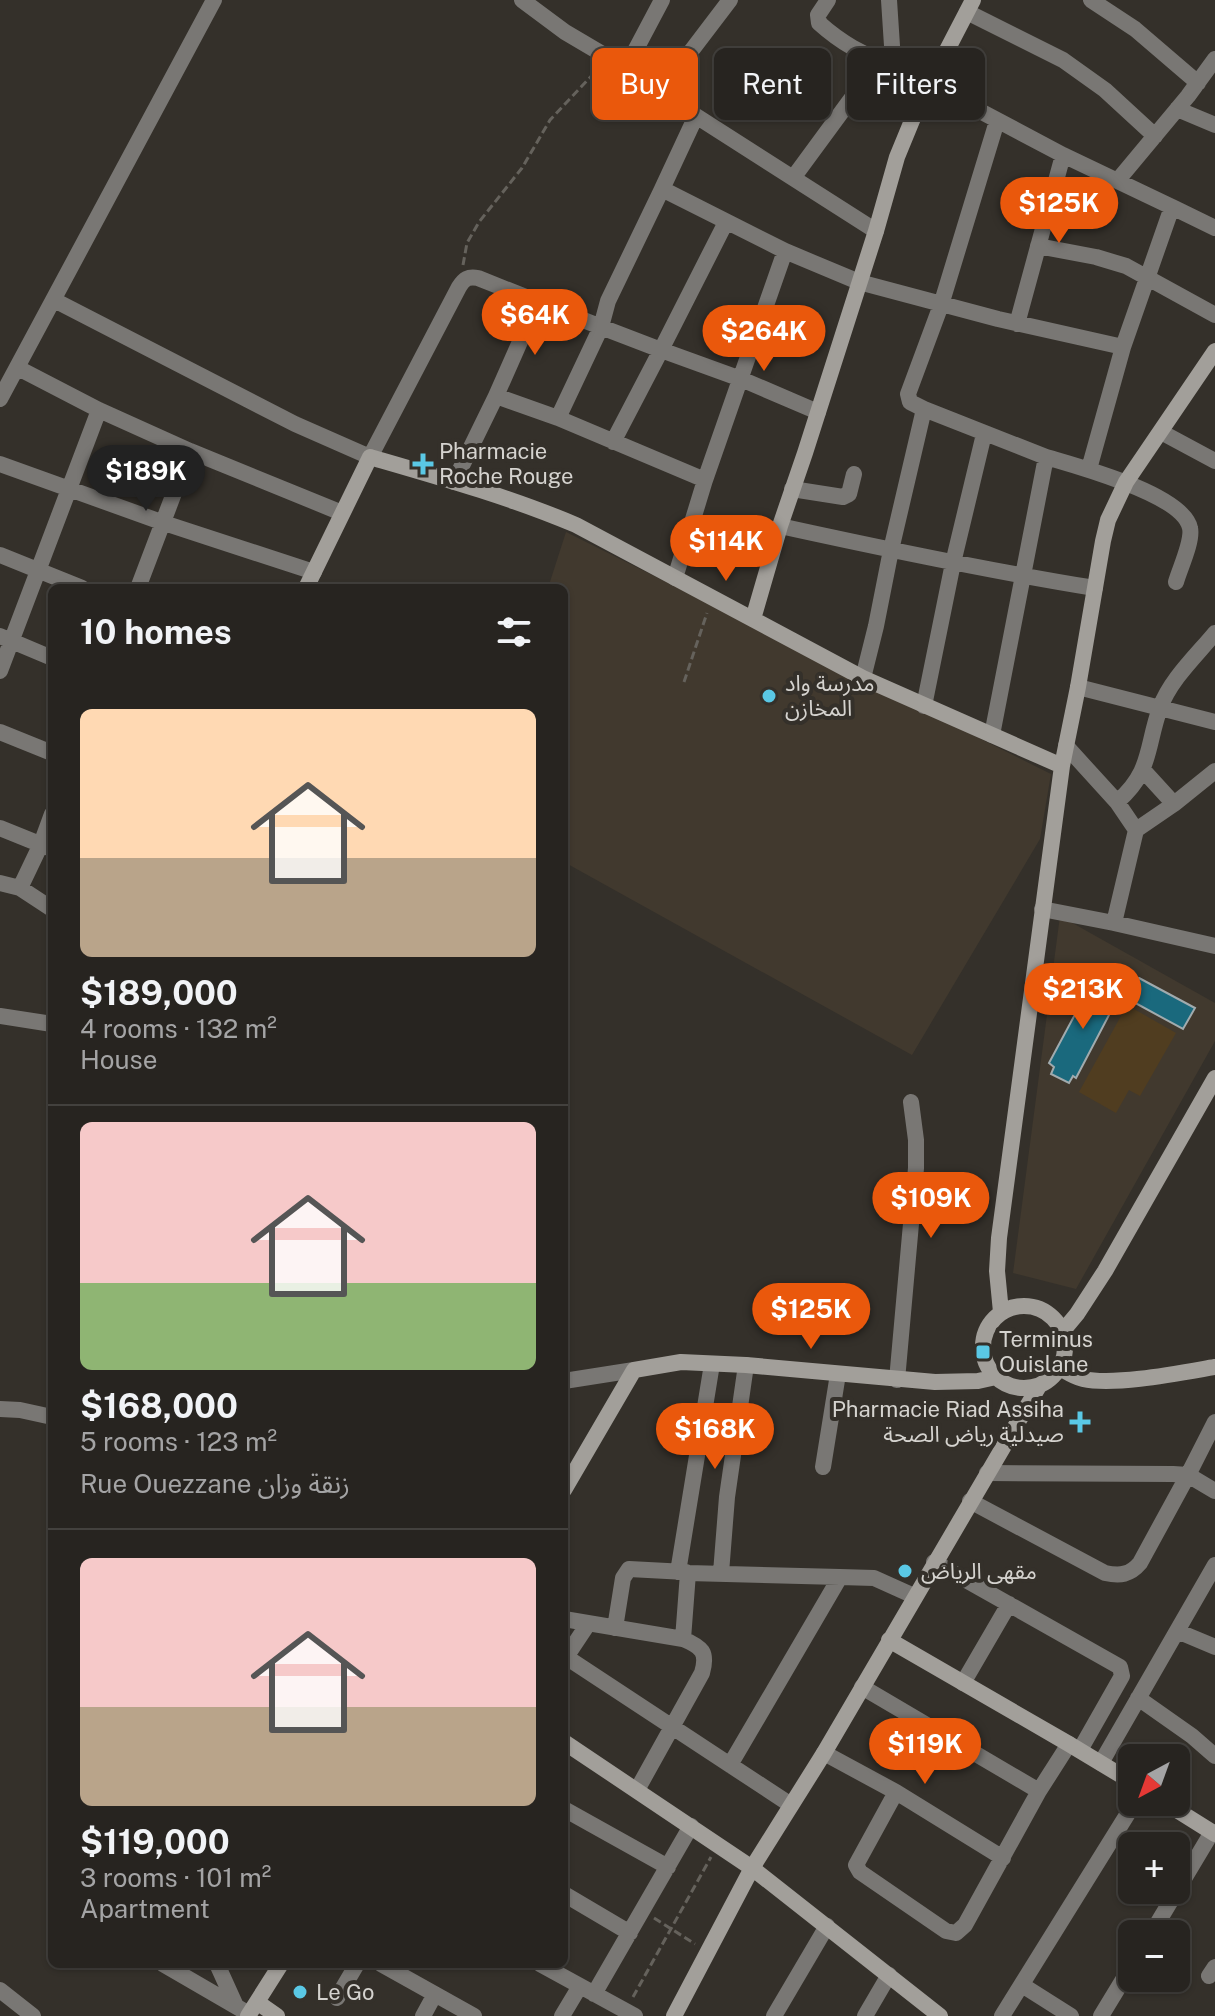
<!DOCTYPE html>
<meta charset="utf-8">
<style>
:root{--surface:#272420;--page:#33302d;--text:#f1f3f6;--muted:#a4a4a5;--line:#43413e;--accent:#ea580c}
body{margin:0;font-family:"Public Sans","Noto Sans Arabic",sans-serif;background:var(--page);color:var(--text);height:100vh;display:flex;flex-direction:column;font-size:30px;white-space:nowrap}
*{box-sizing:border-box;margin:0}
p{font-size:26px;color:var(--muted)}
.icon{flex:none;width:44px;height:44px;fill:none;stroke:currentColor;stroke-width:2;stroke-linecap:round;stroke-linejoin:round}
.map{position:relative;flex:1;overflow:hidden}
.drawer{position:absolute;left:48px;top:584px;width:520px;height:1384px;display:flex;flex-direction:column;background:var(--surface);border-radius:12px;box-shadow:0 2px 6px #0004,0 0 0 2px var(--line)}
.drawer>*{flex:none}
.top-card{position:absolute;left:592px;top:48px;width:502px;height:72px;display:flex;gap:16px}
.needle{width:52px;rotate:221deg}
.buttons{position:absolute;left:1118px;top:1744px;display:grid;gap:16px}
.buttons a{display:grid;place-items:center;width:72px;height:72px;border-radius:12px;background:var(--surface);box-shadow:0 2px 6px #0004,0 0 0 2px var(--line);font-size:40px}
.price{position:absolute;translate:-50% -68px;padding:0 18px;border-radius:28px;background:var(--accent);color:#fff;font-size:26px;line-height:52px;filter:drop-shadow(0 2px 4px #0008)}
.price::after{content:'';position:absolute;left:50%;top:48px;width:24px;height:18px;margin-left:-12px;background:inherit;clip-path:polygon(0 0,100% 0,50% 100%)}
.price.current{background:#222;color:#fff}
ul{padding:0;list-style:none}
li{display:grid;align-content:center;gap:16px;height:424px;padding:0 32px}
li+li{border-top:2px solid var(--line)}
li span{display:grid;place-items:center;height:248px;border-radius:12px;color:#555}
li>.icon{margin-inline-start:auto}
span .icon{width:144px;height:144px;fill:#fffc;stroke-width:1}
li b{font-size:34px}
h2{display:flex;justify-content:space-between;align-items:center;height:96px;padding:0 32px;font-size:34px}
.pill{padding:0 28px;border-radius:12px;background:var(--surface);box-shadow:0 2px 6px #0004,0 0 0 2px var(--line);font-size:28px;line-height:72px}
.pill.current{background:var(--accent);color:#fff}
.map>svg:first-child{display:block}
.built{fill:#41392e}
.green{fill:#503d20}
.building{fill:#1a697d;stroke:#a1abae;stroke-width:2}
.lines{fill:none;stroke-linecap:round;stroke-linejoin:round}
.path{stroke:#65625c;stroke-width:3;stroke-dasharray:8 4;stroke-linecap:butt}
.street{stroke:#797774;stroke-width:16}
.secondary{stroke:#a29f9a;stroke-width:16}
.poi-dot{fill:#5ac8e5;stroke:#34302a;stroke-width:3}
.labels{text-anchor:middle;stroke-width:8;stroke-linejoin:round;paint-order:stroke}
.poi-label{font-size:22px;fill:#d5d3cf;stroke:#34302a;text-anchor:start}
</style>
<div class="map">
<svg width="1215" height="2016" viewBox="0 0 1215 2016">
<rect width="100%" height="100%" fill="#34302a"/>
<path class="built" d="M566,532l485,242 -11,65 -128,216 -348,-193v-274h-16z
M1060,916l155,87v38l-139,248 -63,-16z"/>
<path class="green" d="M1127,1005l49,28 -36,63 -11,-6 -13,23 -37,-21z"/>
<path class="building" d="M1139,978l56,30 -12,21 -55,-30z
M1094,979l26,15 -44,84 -3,-2 -4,7 -18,-9 3,-7 -5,-4z"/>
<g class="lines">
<path class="path" d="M463,265l4,-22 12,-21 43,-54 28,-48 48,-51
M684,682l23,-69
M654,1918l41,26
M633,1997l78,-140"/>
<path class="street" d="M522,0l43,32 61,36
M662,0l-36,68 70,48
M828,0l-10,15 1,8c19,17 47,36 72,38 17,1 35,-1 51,-1
M889,0l4,61
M1091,0l44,29 63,54
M967,12l96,48 42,30 50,46
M929,84l134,71 109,52 -49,140 -34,122
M660,92l70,-92
M1177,109l38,16
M793,178l61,-83
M1118,180l70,-84 27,-37
M662,189l34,-73 180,115
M1172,207l43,21
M726,222l-65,128 80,29 77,33
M1038,246l58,11 30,9 89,49
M54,300l241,124 75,33 89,-170c5,-8 9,-11 19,-9l123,49 7,-26 54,-112 123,62 74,31 139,37 125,28
M1017,324l46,-169
M18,368l81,42 91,41 152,62
M496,396l42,-95
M0,399l214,-399
M924,409l122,48
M558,418l43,-91 60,23 -48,92
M1161,432l54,29
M0,464l164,59 150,49
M705,480l80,-229
M454,482l42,-86 62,22 147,62 -30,98
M792,489l51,8 6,-3 5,-20
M780,526c105,23 209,45 315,62
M0,555l82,33
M138,588l52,-137
M0,636l52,22
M0,671l99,-261
M863,678l13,-52 15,-76 33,-141 -14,-7 -2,-8 33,-89 56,-184
M1078,687l137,35
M924,706l29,-143 31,-129
M0,732l52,21
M992,735l54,-278c30,9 137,37 144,71 3,13 -10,40 -14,54
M1066,746l51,56 19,28 38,-26 41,-33
M1143,770l31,34
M1117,802c35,-30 29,-55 43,-94 10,-28 36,-52 55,-75
M52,814l-11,30 -21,44 32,21
M0,828l52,21
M0,883l20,5
M1042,909l72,14 101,23
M1114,923l22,-93
M0,1016l52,8
M897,1380l19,-212v-28l-5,-38
M564,1381l70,-11
M0,1409l20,1 32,7
M823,1467l15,-93
M987,1473l186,1 15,1 27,-53
M970,1501l135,72c15,3 25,2 35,-10l48,-88 27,16
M934,1562l186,105 2,9 -42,74
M678,1572l34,-208
M721,1573l6,-76 19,-132
M840,1577l34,1 40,18
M564,1619l119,20c19,8 25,13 19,34l-65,117
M588,1624l-22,33 225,148
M615,1628l8,-50 6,-9 57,3
M1177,1631l38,16
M683,1639l5,-66 152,4 -110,188
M963,1683l46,-79
M862,1687l177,104
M1138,1698l54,38 23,20
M824,1753l72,39 107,66
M1101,1763l114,-198
M896,1792l-40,73 4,7 86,59 10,2 9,-8 74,-134 30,-47
M564,1809l104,58
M564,1894l66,39
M1151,1934l61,-102
M163,1964l86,50
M217,1964l19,42
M381,1964l93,52
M540,1964l95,52
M1209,1976l6,-9
M1022,1985l49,31
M0,1990l33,26
M594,1994l97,-168
M337,1998l20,-34
M423,2016l12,-22
M562,2016l18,-30
M774,2016l53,-90
M865,2016l24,-41
M1002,2016l133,-214
M1101,2016l31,-51"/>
<path class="secondary" d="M306,588l64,-131c69,20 140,40 206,68l287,153 199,88
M753,619l27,-93 25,-73 71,-222 21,-74 21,-51 55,-106
M983 1347a41 41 0 1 1 82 0a41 41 0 1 1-82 0Z
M1001,1312l-4,-41 2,-33 63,-472 16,-79 25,-146 5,-21 18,-38 89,-131
M1062,1332l15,-18 28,-43 110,-193
M1060,1368c7,4 14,9 23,11 32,7 97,-6 132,-12
M564,1490l70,-120 47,-8 65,3 189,17 43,-1 18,-4
M889,1640l180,104 63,38
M564,1742l188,126 188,148
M1164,1802l51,32
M257,2002l20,14
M248,2016l33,-52
M674,2016l78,-148 72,-115 215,-367"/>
</g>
<g class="poi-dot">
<path d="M419 452h8v8h8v8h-8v8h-8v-8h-8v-8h8z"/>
<circle cx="769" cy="696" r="8"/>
<rect x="975" y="1344" width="16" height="16" rx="4"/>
<path d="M1076 1410h8v8h8v8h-8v8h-8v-8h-8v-8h8z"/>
<circle cx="905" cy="1571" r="8"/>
<circle cx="300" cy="1992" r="8"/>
</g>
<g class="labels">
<g class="poi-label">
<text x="439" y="459">Pharmacie<tspan x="439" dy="25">Roche Rouge</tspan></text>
<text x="785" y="691">مدرسة واد<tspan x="785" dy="25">المخازن</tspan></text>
<text x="999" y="1347">Terminus<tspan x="999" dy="25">Ouislane</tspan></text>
<text x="1064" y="1417" text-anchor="end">Pharmacie Riad Assiha<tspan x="1064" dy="25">صيدلية رياض الصحة</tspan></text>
<text x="921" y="1579">مقهى الرياض</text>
<text x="316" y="2000">Le Go</text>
</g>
</g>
</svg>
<div class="buttons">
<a><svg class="needle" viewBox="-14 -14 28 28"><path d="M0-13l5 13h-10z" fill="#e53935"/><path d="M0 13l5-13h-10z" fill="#a4a4a5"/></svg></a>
<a>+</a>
<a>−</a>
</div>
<b class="price" style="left:1059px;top:245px">$125K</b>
<b class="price" style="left:535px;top:357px">$64K</b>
<b class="price" style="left:764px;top:373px">$264K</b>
<b class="price current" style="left:146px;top:513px">$189K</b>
<b class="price" style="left:726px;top:583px">$114K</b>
<b class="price" style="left:1083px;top:1031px">$213K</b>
<b class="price" style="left:931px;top:1240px">$109K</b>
<b class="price" style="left:811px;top:1351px">$125K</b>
<b class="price" style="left:715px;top:1471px">$168K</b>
<b class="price" style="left:925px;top:1786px">$119K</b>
<div class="top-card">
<a class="pill current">Buy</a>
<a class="pill">Rent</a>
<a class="pill">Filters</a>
</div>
<section class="drawer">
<h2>10 homes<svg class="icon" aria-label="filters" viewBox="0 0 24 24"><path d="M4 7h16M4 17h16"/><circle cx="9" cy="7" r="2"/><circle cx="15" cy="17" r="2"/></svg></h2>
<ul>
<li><span style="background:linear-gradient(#ffd9b3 60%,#b9a48a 0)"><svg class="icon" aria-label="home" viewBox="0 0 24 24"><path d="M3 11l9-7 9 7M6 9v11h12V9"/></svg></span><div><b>$189,000</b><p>4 rooms · 132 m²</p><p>House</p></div></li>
<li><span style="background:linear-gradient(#f6c9c9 65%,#8fb573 0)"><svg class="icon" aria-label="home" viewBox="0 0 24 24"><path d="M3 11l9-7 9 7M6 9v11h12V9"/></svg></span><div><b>$168,000</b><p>5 rooms · 123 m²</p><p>Rue Ouezzane زنقة وزان</p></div></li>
<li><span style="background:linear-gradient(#f6c9c9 60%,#b9a48a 0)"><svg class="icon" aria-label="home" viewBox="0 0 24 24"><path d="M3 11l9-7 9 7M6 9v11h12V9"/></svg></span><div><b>$119,000</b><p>3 rooms · 101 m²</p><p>Apartment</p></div></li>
</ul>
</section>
</div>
